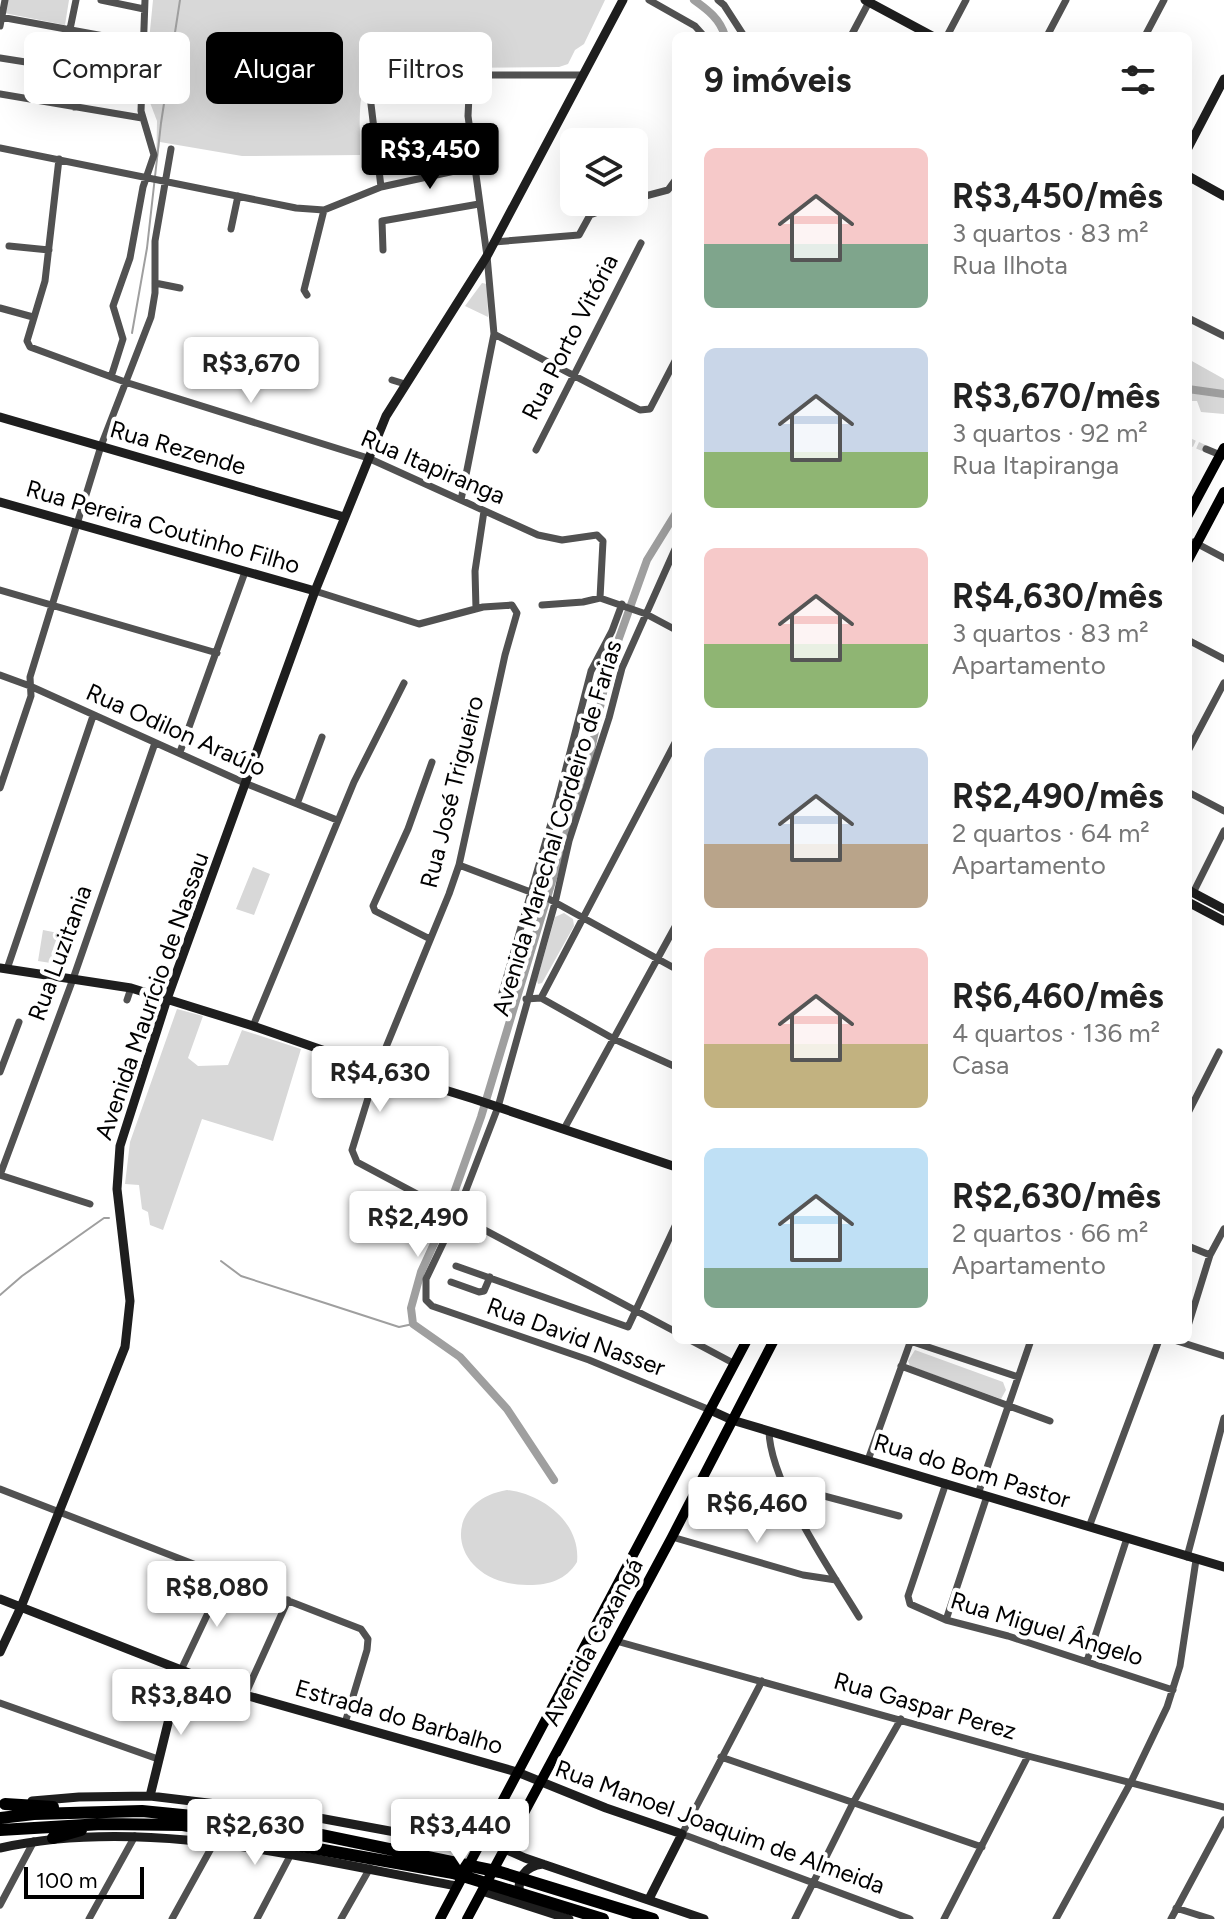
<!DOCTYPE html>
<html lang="pt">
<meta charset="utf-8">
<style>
:root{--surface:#fff;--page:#f6f6f6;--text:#222;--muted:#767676;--accent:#000}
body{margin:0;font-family:Figtree,sans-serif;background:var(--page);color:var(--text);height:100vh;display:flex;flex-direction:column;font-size:30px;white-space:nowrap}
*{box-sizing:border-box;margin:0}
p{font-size:26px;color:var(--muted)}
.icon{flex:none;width:44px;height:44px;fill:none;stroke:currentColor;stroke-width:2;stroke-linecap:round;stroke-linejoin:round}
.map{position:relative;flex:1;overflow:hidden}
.panel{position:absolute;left:672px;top:32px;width:520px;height:1312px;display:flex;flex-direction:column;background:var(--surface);border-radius:12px;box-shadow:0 8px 32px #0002}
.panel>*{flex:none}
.banner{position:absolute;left:24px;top:32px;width:528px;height:72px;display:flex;gap:16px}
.tools{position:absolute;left:560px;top:128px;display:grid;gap:16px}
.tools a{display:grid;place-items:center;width:88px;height:88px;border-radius:12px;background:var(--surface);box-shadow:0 8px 32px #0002;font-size:40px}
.scale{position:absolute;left:24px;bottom:20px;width:120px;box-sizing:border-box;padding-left:8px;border:4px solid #000;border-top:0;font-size:22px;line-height:28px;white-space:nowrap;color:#000;-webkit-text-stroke:6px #fff;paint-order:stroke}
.price{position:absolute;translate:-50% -68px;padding:0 18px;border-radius:8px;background:#fff;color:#222;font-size:26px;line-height:52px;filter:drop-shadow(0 2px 4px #0008)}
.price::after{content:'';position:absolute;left:50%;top:48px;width:24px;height:18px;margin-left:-12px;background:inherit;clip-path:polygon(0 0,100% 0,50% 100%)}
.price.selected{background:var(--accent);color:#fff}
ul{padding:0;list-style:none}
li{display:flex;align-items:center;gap:24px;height:200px;padding:0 32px}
li span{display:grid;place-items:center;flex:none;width:224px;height:160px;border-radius:12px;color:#555}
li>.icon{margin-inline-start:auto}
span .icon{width:96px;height:96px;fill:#fffc;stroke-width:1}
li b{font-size:34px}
h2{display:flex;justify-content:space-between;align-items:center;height:96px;padding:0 32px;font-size:34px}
.tag{padding:0 28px;border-radius:12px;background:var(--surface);box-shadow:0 8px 32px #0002;font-size:28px;line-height:72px}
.tag.selected{background:var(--accent);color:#fff}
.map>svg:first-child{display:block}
.green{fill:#d8d8d8}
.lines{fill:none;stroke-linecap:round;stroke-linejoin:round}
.stream{stroke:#9f9f9f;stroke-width:2}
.canal{stroke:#9f9f9f;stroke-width:8}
.street-tunnel{stroke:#d9d9d9;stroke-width:7;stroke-dasharray:7 3.5;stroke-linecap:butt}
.street{stroke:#515151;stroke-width:7}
.secondary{stroke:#1e1e1e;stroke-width:9}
.primary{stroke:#000;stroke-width:10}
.highway{stroke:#000;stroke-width:12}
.labels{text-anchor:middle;stroke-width:8;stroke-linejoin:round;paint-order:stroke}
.street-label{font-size:24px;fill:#000;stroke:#fff}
</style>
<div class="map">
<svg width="1224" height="1919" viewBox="0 0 1224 1919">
<rect width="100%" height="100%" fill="#fff"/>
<path class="green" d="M7,0h62l-4,25 -61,-12z
M153,0h452l-21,44 -9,6 -7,14 -9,3 -118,1v-6c-87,3 -81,14 -81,93l-118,1 -82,-14 -4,28 1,-49 -11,-29 -1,-10z
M482,283l5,1 1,33 -23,-11z
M1190,360l34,19v35l-23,-2 -4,-11h-9z
M253,867l17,7 -16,41 -18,-6z
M564,913l9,6 1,7 -32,57 -4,1 -1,-4 18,-63z
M43,930l20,4 -6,30 -19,-3z
M177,1009l26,7 -15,42 10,8 30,-1 14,-35 59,19 -28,92 -71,-22 -39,111 -13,-5 -2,-13 -6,-3 -3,-24 -14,-1 5,-42z
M915,1350l88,32 3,8 -5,9 -91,-33 -2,-5z
M507,1490c36,4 74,33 70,72 -11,18 -28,23 -48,23 -79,1 -93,-83 -22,-95z"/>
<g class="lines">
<path class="stream" d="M132,333l15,-85 14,-125 19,-123
M221,1261l20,15 84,27 74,24 14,-3
M0,1295l22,-19 82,-58h5"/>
<path class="canal" d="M694,0c14,10 26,19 31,36
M1188,389l36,5
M554,1480l-47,-71 -47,-52 -47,-33 -2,-16 10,-36 22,-48 38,-107 109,-362 18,-86 39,-109 29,-47"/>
<path class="street-tunnel" d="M1188,441l18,8"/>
<path class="street" d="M101,0l43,9
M649,0l46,26 9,10
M718,0l6,5 20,31
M0,17l142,26
M0,26l5,-26
M851,36l19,-36
M947,36l19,-36
M1047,36l19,-36
M1145,36l19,-36
M0,58l140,22
M62,68l14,-68
M0,94l142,24
M74,107l8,-36
M0,148l296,60 28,2 57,-23 92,-20
M59,159l-14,122 -18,60 3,6 95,35 243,76 170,77 24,5 35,-5 6,6 -3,57
M381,187l-11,-91 2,-9 9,-9 41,-3h159
M634,199l34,-9 8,-11
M231,229l7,-33
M494,242l85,-7 11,-20 35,-13
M9,246l40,4
M383,250l-1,-29 97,-17
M155,283l25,5
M307,295l-3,-5 20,-80
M0,308l33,9
M1188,318l36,18
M494,334l146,76 10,-1 26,-50
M111,377l12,-38 -10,-33 17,-48 13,-71 11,-32 -13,-44 4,-111
M392,380l13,4
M1206,449l17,7
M536,450l105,-207
M461,500l33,-166 -7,-78 -19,-140 2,-40
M1194,542l30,16
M676,547l-54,121 -13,50 -40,123 -14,62 -57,204 -42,109 -30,63v21l6,6 157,54 121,50
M0,590l217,63
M315,591l104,33 64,-17 29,-2 5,8 -12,42 -46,210 -10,29 -72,175 -25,81 5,12 319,170
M542,605l41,-3 17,-4 46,16 30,16
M476,609l-1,-38 9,-60
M1188,640l36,19
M0,675l30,11 217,98 90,36
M1188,751l36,-68
M180,752l65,-180
M0,788l31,-92 -1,-19 71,-231 50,-129 4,-24v-52l16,-92
M1188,792l36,19
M297,804l25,-67
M459,865l90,34 127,70
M1193,893l31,-62
M430,939l-55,-28 -2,-5 35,-77 24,-67
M7,969l86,-253
M502,993l56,-194 33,-128 21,-40 10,-27
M541,998l73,41 62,28
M526,999l15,-1 135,-257
M127,1000l4,-12
M253,1026l101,-244 50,-99
M0,1072l19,-50
M1188,1113l31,-61
M564,1129l112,-204
M0,1175l73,-196 82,-236
M0,1175l90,29
M1188,1246l22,9
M456,1266l172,61 48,-103
M451,1282l28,10 5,-1 6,-14
M1188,1326l22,-71 14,-26
M690,1340l45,24
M1174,1340l50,16
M910,1341l108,36
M901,1366l149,55
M769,1431c1,52 62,140 90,186
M868,1460l43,-120
M946,1483l-38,113 2,8 36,16 62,16 165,54
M783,1485l116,31
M0,1489l361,140 7,10 -1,11 -22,73
M978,1494l53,-154
M1089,1527l70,-187
M672,1537l131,38 33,5
M1187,1557l37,-139
M946,1620l41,-124
M616,1641l412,115 196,51
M1087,1661l40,-123
M181,1670l45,-95
M762,1681l-80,153 228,85
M245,1695l43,-95
M0,1703l158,56
M721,1757l261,90
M0,1905l34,-64
M1176,1908l35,11
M89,1919l46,-83
M172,1919l42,-76
M257,1919l33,-63
M341,1919l29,-51
M795,1919l58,-116 48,-84
M944,1919l84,-163
M1056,1919l75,-137 36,-75 13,-41 16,-106
M1171,1919l53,-99"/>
<path class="secondary" d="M865,0l67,36
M1188,148l36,-69
M1188,176l36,20
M0,417l344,100
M0,502l315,89
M1188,890l36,19
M1188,902l36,19
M0,968l131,20 122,38 124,43 97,30 202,68
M710,1410l22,10 492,147
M0,1599l245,96 272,77 89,36 76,26 -33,65
M0,1652l21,-45 104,-260 5,-46 -13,-112 3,-43 47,-147 148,-408 71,-175 101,-160 136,-256
M150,1796l31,-126
M32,1801l47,-4 71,-1 142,17 141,26 47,5
M0,1848c148,-33 311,12 457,38
M505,1849l20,9 179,61
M482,1891l87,28
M521,1898c-6,-18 3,-32 22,-34"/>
<path class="primary" d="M1188,515l36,-67
M1188,560l36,-68
M440,1919l307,-579
M467,1919l205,-382 102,-197"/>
<path class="highway" d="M5,1804l48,3
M0,1818l34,-4 108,-3 121,12 237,49 153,47
M0,1830l102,-6 81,1 270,48 150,46
M53,1838l28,-8"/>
</g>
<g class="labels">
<g class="street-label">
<text transform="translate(570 337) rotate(-63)" y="8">Rua Porto Vitória</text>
<text transform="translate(178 448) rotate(16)" y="8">Rua Rezende</text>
<text transform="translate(433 467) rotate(23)" y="8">Rua Itapiranga</text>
<text transform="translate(163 527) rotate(16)" y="8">Rua Pereira Coutinho Filho</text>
<text transform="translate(176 730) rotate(24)" y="8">Rua Odilon Araújo</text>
<text transform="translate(452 792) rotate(-76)" y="8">Rua José Trigueiro</text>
<text transform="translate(557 828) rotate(-73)" y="8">Avenida Marechal Cordeiro de Farias</text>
<text transform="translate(60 953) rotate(-70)" y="8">Rua Luzitania</text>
<text transform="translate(152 996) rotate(-71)" y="8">Avenida Maurício de Nassau</text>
<text transform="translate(576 1337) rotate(20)" y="8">Rua David Nasser</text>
<text transform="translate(972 1471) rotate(17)" y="8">Rua do Bom Pastor</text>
<text transform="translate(1047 1629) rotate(17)" y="8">Rua Miguel Ângelo</text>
<text transform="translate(593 1642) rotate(-62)" y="8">Avenida Caxangá</text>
<text transform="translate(925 1706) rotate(16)" y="8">Rua Gaspar Perez</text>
<text transform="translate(399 1717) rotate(16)" y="8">Estrada do Barbalho</text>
<text transform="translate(720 1827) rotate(20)" y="8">Rua Manoel Joaquim de Almeida</text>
</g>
</g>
</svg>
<div class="tools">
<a><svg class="icon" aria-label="layers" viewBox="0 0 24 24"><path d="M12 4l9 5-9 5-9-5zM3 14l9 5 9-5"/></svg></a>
</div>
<div class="scale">100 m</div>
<b class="price selected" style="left:430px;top:191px">R$3,450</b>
<b class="price" style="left:251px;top:405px">R$3,670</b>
<b class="price" style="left:380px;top:1114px">R$4,630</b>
<b class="price" style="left:418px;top:1259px">R$2,490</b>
<b class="price" style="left:757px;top:1545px">R$6,460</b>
<b class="price" style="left:217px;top:1629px">R$8,080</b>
<b class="price" style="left:181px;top:1737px">R$3,840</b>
<b class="price" style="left:255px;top:1867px">R$2,630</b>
<b class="price" style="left:460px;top:1867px">R$3,440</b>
<div class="banner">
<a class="tag">Comprar</a>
<a class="tag selected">Alugar</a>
<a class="tag">Filtros</a>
</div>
<section class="panel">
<h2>9 imóveis<svg class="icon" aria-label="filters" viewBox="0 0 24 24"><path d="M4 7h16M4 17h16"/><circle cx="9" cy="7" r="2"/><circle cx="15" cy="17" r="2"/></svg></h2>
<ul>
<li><span style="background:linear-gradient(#f6c9c9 60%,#7fa58c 0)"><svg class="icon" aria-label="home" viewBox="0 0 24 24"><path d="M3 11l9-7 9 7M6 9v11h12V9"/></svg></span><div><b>R$3,450/mês</b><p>3 quartos · 83 m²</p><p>Rua Ilhota</p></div></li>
<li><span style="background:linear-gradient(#c9d6e8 65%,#8fb573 0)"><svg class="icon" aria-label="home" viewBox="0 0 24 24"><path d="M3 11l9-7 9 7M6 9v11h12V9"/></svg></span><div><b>R$3,670/mês</b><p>3 quartos · 92 m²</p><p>Rua Itapiranga</p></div></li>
<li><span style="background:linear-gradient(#f6c9c9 60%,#8fb573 0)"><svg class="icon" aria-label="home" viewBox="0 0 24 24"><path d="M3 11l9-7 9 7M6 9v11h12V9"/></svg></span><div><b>R$4,630/mês</b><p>3 quartos · 83 m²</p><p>Apartamento</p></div></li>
<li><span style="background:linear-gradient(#c9d6e8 60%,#b9a48a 0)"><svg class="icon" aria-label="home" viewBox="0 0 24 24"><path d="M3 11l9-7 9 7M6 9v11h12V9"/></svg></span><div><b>R$2,490/mês</b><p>2 quartos · 64 m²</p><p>Apartamento</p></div></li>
<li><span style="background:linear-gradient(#f6c9c9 60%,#c2b280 0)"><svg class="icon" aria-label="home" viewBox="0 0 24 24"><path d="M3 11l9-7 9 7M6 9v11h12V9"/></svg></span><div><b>R$6,460/mês</b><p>4 quartos · 136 m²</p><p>Casa</p></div></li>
<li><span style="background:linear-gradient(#bfe0f5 75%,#7fa58c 0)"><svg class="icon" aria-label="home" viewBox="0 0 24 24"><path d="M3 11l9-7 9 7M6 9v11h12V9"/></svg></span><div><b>R$2,630/mês</b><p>2 quartos · 66 m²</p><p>Apartamento</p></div></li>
</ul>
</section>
</div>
